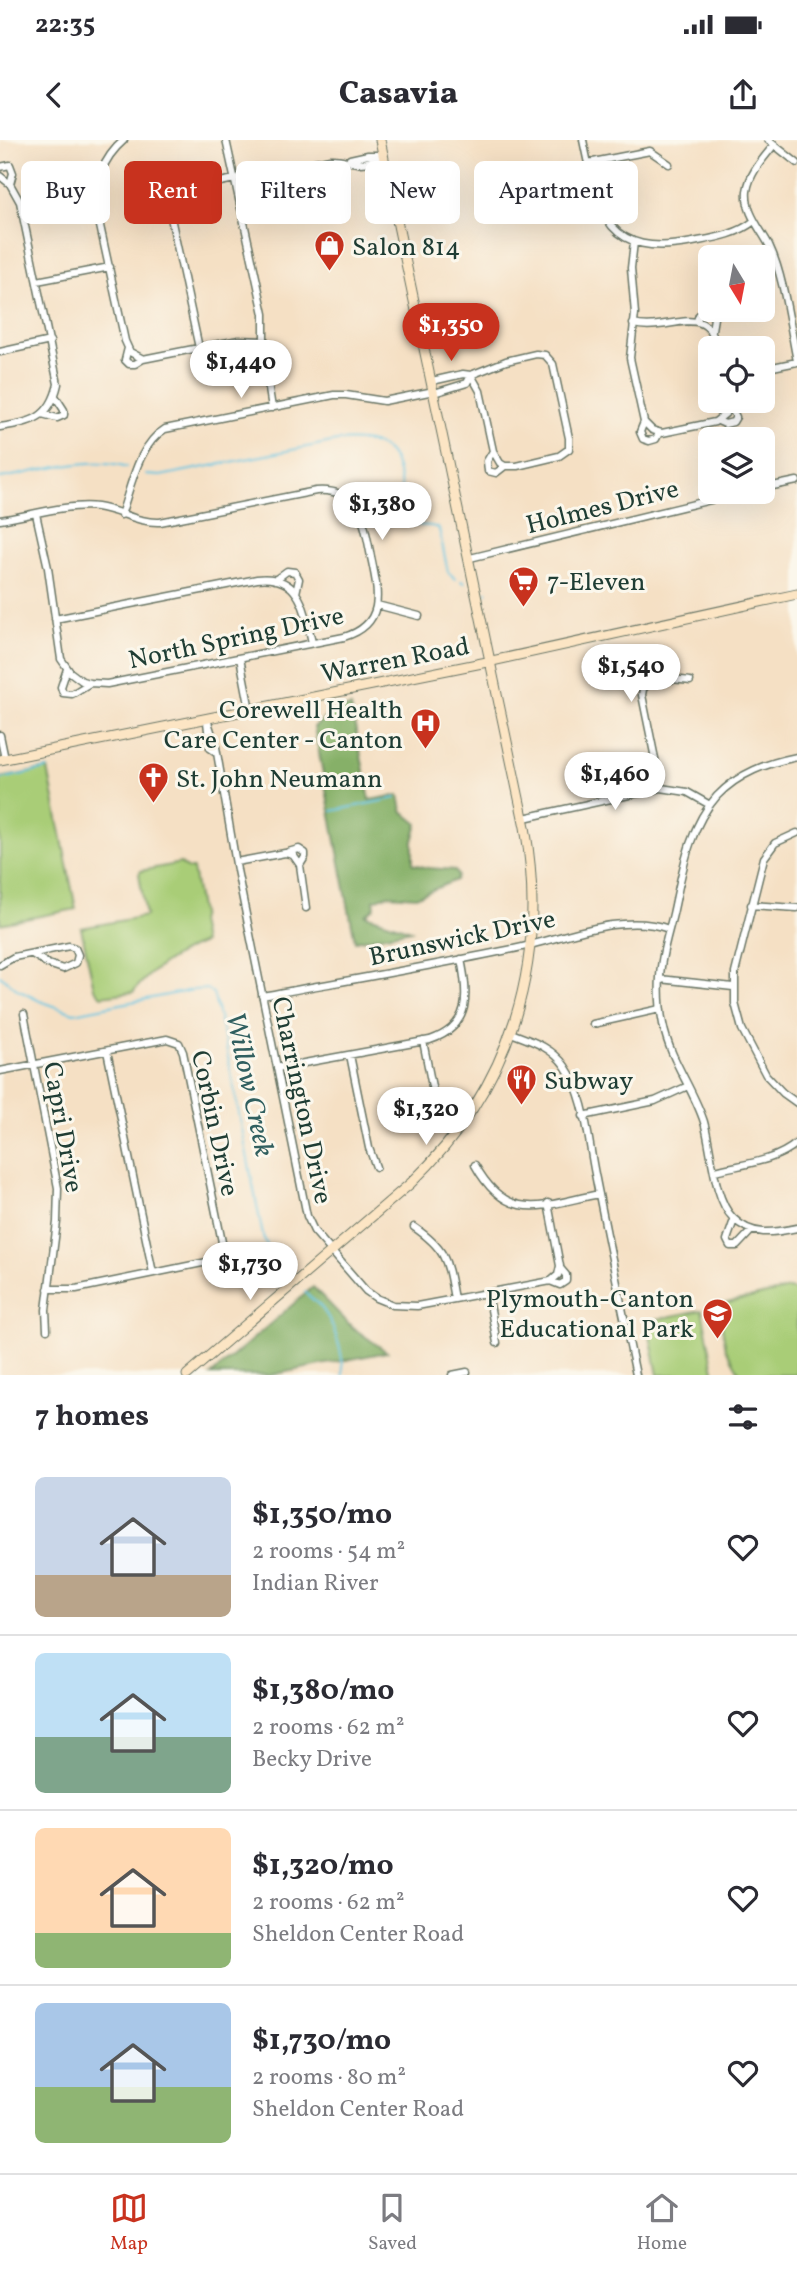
<!DOCTYPE html>
<meta charset="utf-8">
<style>
:root{--surface:#fff;--page:#f2f2f3;--text:#2b2b33;--muted:#7c7c81;--line:#e1e1e2;--accent:#c8321e}
body{margin:0;font-family:Vollkorn,serif;background:var(--page);color:var(--text);height:100vh;display:flex;flex-direction:column;font-size:26px;white-space:nowrap}
*{box-sizing:border-box;margin:0}
p{font-size:23px;color:var(--muted)}
.icon{flex:none;width:38px;height:38px;fill:none;stroke:currentColor;stroke-width:2;stroke-linecap:round;stroke-linejoin:round}
.map{position:relative;height:1235px;overflow:hidden}
.details{display:flex;flex-direction:column;background:var(--surface);flex:1}
.details>*{flex:none}
.banner{position:absolute;left:21px;top:21px;width:756px;height:63px;display:flex;gap:14px}
.needle{width:46px;rotate:170deg}
.controls{position:absolute;left:698px;top:105px;display:grid;gap:14px}
.controls a{display:grid;place-items:center;width:77px;height:77px;border-radius:10px;background:var(--surface);box-shadow:0 7px 28px #0002;font-size:35px}
.price{position:absolute;translate:-50% -60px;padding:0 16px;border-radius:24px;background:#fff;color:#222;font-size:23px;line-height:46px;filter:drop-shadow(0 2px 4px #0008)}
.price::after{content:'';position:absolute;left:50%;top:42px;width:21px;height:16px;margin-left:-10px;background:inherit;clip-path:polygon(0 0,100% 0,50% 100%)}
.price.active{background:var(--accent);color:#fff}
ul{padding:0;list-style:none}
li{display:flex;align-items:center;gap:21px;height:175px;padding:0 35px}
li+li{border-top:2px solid var(--line)}
li span{display:grid;place-items:center;flex:none;width:196px;height:140px;border-radius:10px;color:#555}
li>.icon{margin-inline-start:auto}
span .icon{width:84px;height:84px;fill:#fffc;stroke-width:1}
li b{font-size:30px}
h2{display:flex;justify-content:space-between;align-items:center;height:84px;padding:0 35px;font-size:30px}
.chip{padding:0 24px;border-radius:10px;background:var(--surface);box-shadow:0 7px 28px #0002;font-size:24px;line-height:63px}
.chip.active{background:var(--accent);color:#fff}
.status{display:flex;justify-content:space-between;align-items:center;height:49px;padding:0 35px;background:var(--surface);direction:ltr}
.status svg{height:19px;fill:currentColor}
header{display:flex;justify-content:space-between;align-items:center;height:91px;padding:0 35px;background:var(--surface);font-size:32px;font-weight:800}
.tabs{display:flex;justify-content:space-around;align-items:center;height:98px;border-top:2px solid var(--line);background:var(--surface);font-size:19px;color:var(--muted)}
.tabs a{display:grid;justify-items:center;gap:4px}
.tabs .active{color:var(--accent)}
.map>svg:first-child{display:block}
.green{fill:#a9cd77;stroke:#648556;stroke-width:2}
.forest{fill:#86b068;stroke:#52764e;stroke-width:2}
.lines{fill:none;stroke-linecap:round;stroke-linejoin:round}
.stream{stroke:#63c4e1;stroke-width:2}
.minor-casing{stroke:#6a7666;stroke-width:9}
.secondary-casing{stroke:#6a7666;stroke-width:11}
.minor{stroke:#fff;stroke-width:6}
.secondary{stroke:#fce5c4;stroke-width:9}
.labels{text-anchor:middle;stroke-width:6;stroke-linejoin:round;paint-order:stroke}
.poi-label{font-size:26px;fill:#1f3d34;stroke:#fbf7ec;text-anchor:start}
.street-label{font-size:26px;fill:#1f3d34;stroke:#fbf7ec}
.water-label{font-size:28px;font-style:italic;fill:#305f5f;stroke:#fbf7ec}
</style>
<div class="status"><b>22:35</b><svg viewBox="0 0 49 12"><path d="M0 12V9h3v3zM5 12V6h3v6zM10 12V3h3v9zM15 12V0h3v12zM26 1h20v11H26zM47 4h2v5h-2z"/></svg></div>
<header><svg class="icon" aria-label="back" viewBox="0 0 24 24"><path d="M15 5l-7 7 7 7"/></svg>Casavia<svg class="icon" aria-label="share" viewBox="0 0 24 24"><path d="M12 15V3M7 8l5-5 5 5M5 13v7h14v-7"/></svg></header>
<div class="map">
<svg width="797" height="1235" viewBox="0 0 797 1235">
<rect width="100%" height="100%" fill="#fbf7ec"/>
<filter id="ink" filterUnits="userSpaceOnUse"><feTurbulence type="fractalNoise" baseFrequency=".0143" numOctaves="2"/><feDisplacementMap in="SourceGraphic" scale="14" xChannelSelector="R" yChannelSelector="G"/><feConvolveMatrix kernelMatrix="1 2 1 2 8 2 1 2 1" color-interpolation-filters="sRGB"/></filter>
<filter id="wash" filterUnits="userSpaceOnUse"><feTurbulence type="fractalNoise" baseFrequency=".00686" numOctaves="4" result="noise"/><feDisplacementMap in="SourceGraphic" scale="28" xChannelSelector="R" yChannelSelector="G"/><feGaussianBlur stdDeviation="1.57" result="paint"/><feColorMatrix in="noise" values="0 0 0 0 0 0 0 0 0 0 0 0 0 0 0 0 0 1.4 0 .05"/><feComposite in="paint" operator="in"/></filter>
<g filter="url(#wash)">
<rect width="100%" height="100%" fill="#f5e0c4"/>
<path class="green" d="M48,629l28,140 -76,15v-146z
M180,723l8,6h5l8,45 -2,7 4,22c-28,11 -50,25 -70,49l-32,4 -7,-8 -13,-60 65,-12 -7,-42 2,-3z
M789,1149l8,2v84h-56l-15,-26 -8,-44z
M702,1170l13,65h-57l-11,-54z"/>
<path class="forest" d="M351,567l19,93 29,-5 3,16 16,13 -5,17v23l15,4 27,2 3,6 -2,4 -40,17 -28,-2 -14,5 1,7 -9,8 45,15 -56,11 -41,-214 18,-15z
M313,1147l39,40 35,25 -116,23h-60z"/>
<g class="lines">
<path class="stream" d="M146,335l14,1 177,-35c72,-6 56,31 72,81 9,7 20,0 30,7l9,43 8,7
M0,338c38,-6 91,-23 127,-11
M461,441l4,2
M487,452v1
M0,639l48,-10
M332,671l64,-13
M0,835l18,15 22,11 34,12 119,-23 14,-1 6,4 11,44 39,199 6,14 19,23
M305,1152c4,5 7,7 12,11 16,14 27,52 26,72"/>
</g>
</g>
<g filter="url(#ink)">
<g class="lines">
<defs>
<path id="minor" d="M124,0c-21,18 -31,44 -27,72l28,129 5,11 13,7 96,-19 26,1
M226,0l38,174v44l8,50
M583,0c15,71 21,119 110,102 21,-4 44,-7 61,-21
M768,0l29,23
M774,5c-11,14 -24,27 -27,46 -2,21 13,37 22,54 15,31 21,82 28,116
M350,19l18,-4h13
M588,23l62,-12 19,13
M0,27l10,-2 3,8 -3,11
M0,36l10,8 10,18 38,182c-8,35 -26,38 -58,43
M170,69l-7,-8 1,-6 7,-4 7,2
M634,102l-3,26 4,46 -5,44 14,64 8,8 10,3 53,-11 10,-8 3,-13
M37,141l73,-14
M697,181l2,-6 6,-3 6,2 3,4 -2,12
M633,184c37,9 74,-24 84,24
M128,208l-3,12 4,4h6l8,-5
M199,208l-29,-135c-1,-11 3,-17 12,-23l148,-31c12,-1 20,4 30,4 9,0 16,-4 24,-8
M0,212l50,-11
M763,229l34,-7
M432,241l31,-7 8,1 35,-14 30,-7 9,1 8,9 16,74v11l-10,7 -42,10h-12l-5,-3 -7,-12 -13,-60 -9,-16
M434,253l33,-10 4,-8
M42,274l15,4 7,-3v-5l-9,-14
M718,281l7,3 8,-2 3,-5 -7,-14
M644,282l-4,10 3,7 6,2 7,-2 3,-6
M493,311l-6,10 1,10 8,2 9,-7
M763,348l34,-7
M121,375c10,-28 17,-70 44,-86l169,-34h12l38,6 50,-10
M0,380c27,-4 71,-17 97,-13 22,3 40,16 63,15l156,-31c45,-3 48,31 55,66 7,34 16,67 -27,80l-237,47 -17,-1 -8,-2 -12,-9 -9,-13 -13,-91 -12,-54
M470,418l274,-66
M275,440l12,-9 8,1 4,7 -3,14
M377,465l42,11
M55,479l202,-40c44,-5 48,31 55,64
M240,518l10,52
M67,529l-6,18 2,6 9,1 18,-11
M207,579l9,28 21,123 70,346 7,15 52,60 10,7 17,7 24,1 134,-25 7,-6 2,-9 -12,-63
M207,582l3,26 6,4
M0,595l5,24
M797,617c-30,6 -58,16 -80,39 -29,32 -35,78 -44,118 -5,21 -12,41 -13,63 -1,16 0,32 3,47 7,36 30,64 41,98 8,27 9,76 29,96 19,19 40,15 64,10
M661,648l-19,-93 1,-6c11,-14 32,-10 47,-8
M524,678l137,-30 26,4 23,13
M797,693l-22,10 -11,15 -29,115v30l7,26 24,46 17,18 14,10
M288,712l11,-3 6,4v4l-5,8
M236,722l49,-9 8,2 7,10 6,43
M751,765l46,3
M0,825l14,-8 55,-11 6,2 3,7 -2,8 -13,6 -15,-5 -16,-10
M660,839l73,8
M262,856c82,-15 165,-29 246,-46 49,-9 112,-39 161,-21
M24,874l34,174 -1,34 -11,88 1,20
M593,884l67,-15
M511,893c21,8 41,14 54,33 21,30 23,74 30,108 13,67 27,134 41,201
M423,901l12,61
M107,911l46,222
M350,915l19,93 7,19
M277,928l153,-28c42,-14 38,-46 31,-81
M0,931l167,-32 12,4 4,9 40,195 -2,9 -9,5 -136,28h-28
M583,976l72,-15 33,-15
M475,1025c33,60 68,40 124,29
M715,1031c27,-7 60,-9 82,-28
M734,1080l-7,20 3,6h7l15,-16
M414,1087c33,23 33,33 40,72
M550,1141l10,4 6,-4v-6l-6,-7
M488,1153l9,50
M452,1235l15,-3"/>
<path id="secondary" d="M0,620l492,-99 305,-67
M187,1235l224,-192c100,-96 138,-220 114,-356l-145,-687"/>
</defs>
<use href="#minor" class="minor-casing"/>
<use href="#secondary" class="secondary-casing"/>
<use href="#minor" class="minor"/>
<use href="#secondary" class="secondary"/>
</g>
</g>
<defs>
<symbol id="shop-pin" viewBox="-11 -11 22 30"><path d="M0 17L-7.5 6A9.5 9.5 0 1 1 7.5 6Z" fill="#c8321e" stroke="#fbf7ec"/><path d="M-5-2.5h2.3a2.7 3.5 0 0 1 5.4 0H5L5.5 6h-11ZM-1.5-2.5h3a1.5 2.3 0 0 0-3 0Z" fill="#fff"/></symbol>
<symbol id="supermarket-pin" viewBox="-11 -11 22 30"><path d="M0 17L-7.5 6A9.5 9.5 0 1 1 7.5 6Z" fill="#c8321e" stroke="#fbf7ec"/><path d="M-6-5.5h2.5l.6 2H6L4.5 2H-2.5L-4.4-4H-6ZM-1.5 3.2a1.3 1.3 0 1 0 .1 0ZM3 3.2a1.3 1.3 0 1 0 .1 0Z" fill="#fff"/></symbol>
<symbol id="hospital-pin" viewBox="-11 -11 22 30"><path d="M0 17L-7.5 6A9.5 9.5 0 1 1 7.5 6Z" fill="#c8321e" stroke="#fbf7ec"/><path d="M-5-5h3v3.5h4V-5h3V5h-3V1.5h-4V5h-3Z" fill="#fff"/></symbol>
<symbol id="church-pin" viewBox="-11 -11 22 30"><path d="M0 17L-7.5 6A9.5 9.5 0 1 1 7.5 6Z" fill="#c8321e" stroke="#fbf7ec"/><path d="M-1.2-6h2.4v3.5h3.3v2.4h-3.3V6h-2.4V-.1h-3.3v-2.4h3.3Z" fill="#fff"/></symbol>
<symbol id="restaurant-pin" viewBox="-11 -11 22 30"><path d="M0 17L-7.5 6A9.5 9.5 0 1 1 7.5 6Z" fill="#c8321e" stroke="#fbf7ec"/><path d="M-5-6h1v4h1v-4h1v4h1v-4h1v5L-1.5 .5V6h-2V.5L-5-1ZM5-6V6H3V1.5H1.5Q1.5-4 5-6Z" fill="#fff"/></symbol>
<symbol id="school-pin" viewBox="-11 -11 22 30"><path d="M0 17L-7.5 6A9.5 9.5 0 1 1 7.5 6Z" fill="#c8321e" stroke="#fbf7ec"/><path d="M0-5L7-2L0 1L-7-2ZM-4 1L0 2.5L4 1V4Q0 6-4 4Z" fill="#fff"/></symbol>
</defs>
<g fill-rule="evenodd">
<use href="#shop-pin" x="312" y="88" width="35" height="47"/>
<use href="#supermarket-pin" x="506" y="424" width="35" height="47"/>
<use href="#hospital-pin" x="408" y="566" width="35" height="47"/>
<use href="#church-pin" x="136" y="620" width="35" height="47"/>
<use href="#restaurant-pin" x="504" y="922" width="35" height="47"/>
<use href="#school-pin" x="700" y="1156" width="35" height="47"/>
</g>
<g class="labels">
<g class="poi-label">
<text x="352" y="115">Salon 814</text>
<text x="547" y="450">7-Eleven</text>
<text x="403" y="578" text-anchor="end">Corewell Health<tspan x="403" dy="30">Care Center - Canton</tspan></text>
<text x="176" y="647">St. John Neumann</text>
<text x="544" y="949">Subway</text>
<text x="694" y="1167" text-anchor="end">Plymouth-Canton<tspan x="694" dy="30">Educational Park</tspan></text>
</g>
<g class="street-label">
<text transform="translate(602 366) rotate(-14)" y="9">Holmes Drive</text>
<text transform="translate(236 497) rotate(-12)" y="9">North Spring Drive</text>
<text transform="translate(395 519) rotate(-11)" y="9">Warren Road</text>
<text transform="translate(462 797) rotate(-12)" y="9">Brunswick Drive</text>
<text transform="translate(303 960) rotate(78)" y="9">Charrington Drive</text>
<text transform="translate(216 983) rotate(78)" y="9">Corbin Drive</text>
<text transform="translate(64 987) rotate(80)" y="9">Capri Drive</text>
</g>
<g class="water-label">
<text transform="translate(251 944) rotate(78)" y="10">Willow Creek</text>
</g>
</g>
</svg>
<div class="controls">
<a><svg class="needle" viewBox="-14 -14 28 28"><path d="M0-13l5 13h-10z" fill="#e53935"/><path d="M0 13l5-13h-10z" fill="#7c7c81"/></svg></a>
<a><svg class="icon" aria-label="locate" viewBox="0 0 24 24"><circle cx="12" cy="12" r="6"/><path d="M12 2v4M12 18v4M2 12h4M18 12h4"/></svg></a>
<a><svg class="icon" aria-label="layers" viewBox="0 0 24 24"><path d="M12 4l9 5-9 5-9-5zM3 14l9 5 9-5"/></svg></a>
</div>
<b class="price active" style="left:451px;top:223px">$1,350</b>
<b class="price" style="left:241px;top:260px">$1,440</b>
<b class="price" style="left:382px;top:402px">$1,380</b>
<b class="price" style="left:631px;top:564px">$1,540</b>
<b class="price" style="left:615px;top:672px">$1,460</b>
<b class="price" style="left:426px;top:1007px">$1,320</b>
<b class="price" style="left:250px;top:1162px">$1,730</b>
<div class="banner">
<a class="chip">Buy</a>
<a class="chip active">Rent</a>
<a class="chip">Filters</a>
<a class="chip">New</a>
<a class="chip">Apartment</a>
</div>
</div>
<section class="details">
<h2>7 homes<svg class="icon" aria-label="filters" viewBox="0 0 24 24"><path d="M4 7h16M4 17h16"/><circle cx="9" cy="7" r="2"/><circle cx="15" cy="17" r="2"/></svg></h2>
<ul>
<li><span style="background:linear-gradient(#c9d6e8 70%,#b9a48a 0)"><svg class="icon" aria-label="home" viewBox="0 0 24 24"><path d="M3 11l9-7 9 7M6 9v11h12V9"/></svg></span><div><b>$1,350/mo</b><p>2 rooms · 54 m²</p><p>Indian River</p></div><svg class="icon" aria-label="heart" viewBox="0 0 24 24"><path d="M12 20l-8-8c-3-5 5-10 8-4 3-6 11-1 8 4z"/></svg></li>
<li><span style="background:linear-gradient(#bfe0f5 60%,#7fa58c 0)"><svg class="icon" aria-label="home" viewBox="0 0 24 24"><path d="M3 11l9-7 9 7M6 9v11h12V9"/></svg></span><div><b>$1,380/mo</b><p>2 rooms · 62 m²</p><p>Becky Drive</p></div><svg class="icon" aria-label="heart" viewBox="0 0 24 24"><path d="M12 20l-8-8c-3-5 5-10 8-4 3-6 11-1 8 4z"/></svg></li>
<li><span style="background:linear-gradient(#ffd9b3 75%,#8fb573 0)"><svg class="icon" aria-label="home" viewBox="0 0 24 24"><path d="M3 11l9-7 9 7M6 9v11h12V9"/></svg></span><div><b>$1,320/mo</b><p>2 rooms · 62 m²</p><p>Sheldon Center Road</p></div><svg class="icon" aria-label="heart" viewBox="0 0 24 24"><path d="M12 20l-8-8c-3-5 5-10 8-4 3-6 11-1 8 4z"/></svg></li>
<li><span style="background:linear-gradient(#a9c7e8 60%,#8fb573 0)"><svg class="icon" aria-label="home" viewBox="0 0 24 24"><path d="M3 11l9-7 9 7M6 9v11h12V9"/></svg></span><div><b>$1,730/mo</b><p>2 rooms · 80 m²</p><p>Sheldon Center Road</p></div><svg class="icon" aria-label="heart" viewBox="0 0 24 24"><path d="M12 20l-8-8c-3-5 5-10 8-4 3-6 11-1 8 4z"/></svg></li>
</ul>
</section>
<nav class="tabs">
<a class="active"><svg class="icon" aria-label="map" viewBox="0 0 24 24"><path d="M3 6l6-2 6 2 6-2v14l-6 2-6-2-6 2zM9 4v14M15 6v14"/></svg>Map</a>
<a><svg class="icon" aria-label="saved" viewBox="0 0 24 24"><path d="M7 4h10v16l-5-4-5 4z"/></svg>Saved</a>
<a><svg class="icon" aria-label="home" viewBox="0 0 24 24"><path d="M3 11l9-7 9 7M6 9v11h12V9"/></svg>Home</a>
</nav>
